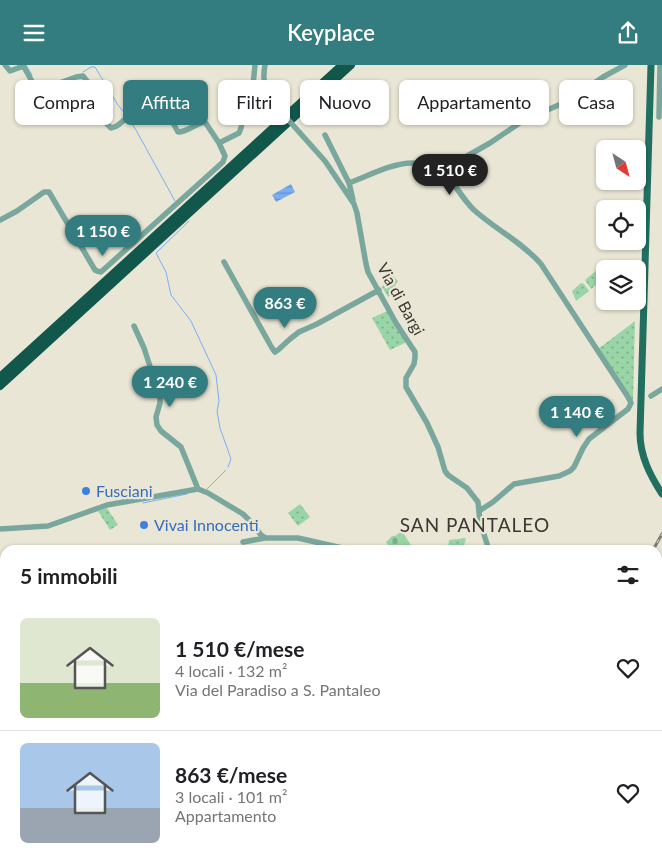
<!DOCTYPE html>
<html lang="it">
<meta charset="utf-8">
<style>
:root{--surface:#fff;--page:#f6f6f6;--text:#202124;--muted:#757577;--line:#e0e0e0;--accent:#337c7f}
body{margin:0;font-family:Lato,sans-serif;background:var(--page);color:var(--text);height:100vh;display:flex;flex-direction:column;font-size:19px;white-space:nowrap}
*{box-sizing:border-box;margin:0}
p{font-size:16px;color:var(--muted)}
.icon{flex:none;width:28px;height:28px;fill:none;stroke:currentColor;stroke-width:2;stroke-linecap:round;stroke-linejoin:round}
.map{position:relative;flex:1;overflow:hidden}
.sheet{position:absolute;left:0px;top:480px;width:662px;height:320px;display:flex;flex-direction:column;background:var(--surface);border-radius:15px 15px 0 0;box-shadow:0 1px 4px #0004}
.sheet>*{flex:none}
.hud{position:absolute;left:15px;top:15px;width:632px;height:45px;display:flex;gap:10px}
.needle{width:32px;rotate:144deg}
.buttons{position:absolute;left:596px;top:75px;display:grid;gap:10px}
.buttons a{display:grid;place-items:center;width:50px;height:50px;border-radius:8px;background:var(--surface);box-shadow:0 1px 4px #0004;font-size:25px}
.price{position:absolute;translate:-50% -42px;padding:0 11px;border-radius:18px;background:var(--accent);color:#fff;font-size:16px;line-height:32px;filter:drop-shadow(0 1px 2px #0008)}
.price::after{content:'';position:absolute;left:50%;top:30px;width:15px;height:11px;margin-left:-8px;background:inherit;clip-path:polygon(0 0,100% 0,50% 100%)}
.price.selected{background:#222;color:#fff}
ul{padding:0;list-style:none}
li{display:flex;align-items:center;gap:15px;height:125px;padding:0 20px}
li+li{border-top:1px solid var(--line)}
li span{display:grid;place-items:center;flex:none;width:140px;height:100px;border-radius:8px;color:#555}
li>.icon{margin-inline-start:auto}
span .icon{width:60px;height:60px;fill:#fffc;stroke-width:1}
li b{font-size:21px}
h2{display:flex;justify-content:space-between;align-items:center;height:60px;padding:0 20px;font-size:21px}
.pill{padding:0 18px;border-radius:8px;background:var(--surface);box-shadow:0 1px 4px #0004;font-size:18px;line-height:45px}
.pill.selected{background:var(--accent);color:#fff}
header{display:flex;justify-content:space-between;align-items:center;height:65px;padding:0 20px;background:var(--accent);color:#fff;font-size:22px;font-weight:600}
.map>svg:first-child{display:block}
.green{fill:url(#green-dots)}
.cemetery{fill:url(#cemetery-stones)}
.pitch{fill:#99d5a7}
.water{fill:url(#water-rules)}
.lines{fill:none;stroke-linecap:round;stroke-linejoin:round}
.stream{stroke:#7aaef3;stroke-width:1}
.minor{stroke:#7aa79d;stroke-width:5.5}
.major{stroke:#206f61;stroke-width:7}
.highway{stroke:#12574c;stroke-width:8}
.rail-casing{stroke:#7c796e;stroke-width:3}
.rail{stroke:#eae6d5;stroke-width:1;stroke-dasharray:4;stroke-linecap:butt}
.minor-bridge{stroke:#7aa79d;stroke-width:5.5}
.shop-dot{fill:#3f7fe0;stroke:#eae6d5;stroke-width:2}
.labels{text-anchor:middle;stroke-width:4.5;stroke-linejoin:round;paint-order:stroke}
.street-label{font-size:16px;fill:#3a3831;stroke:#eae6d5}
.shop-label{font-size:16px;fill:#366cbe;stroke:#eae6d5;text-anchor:start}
.quarter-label{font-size:19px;letter-spacing:1px;fill:#3a3831;stroke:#eae6d5}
</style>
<header><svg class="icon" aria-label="menu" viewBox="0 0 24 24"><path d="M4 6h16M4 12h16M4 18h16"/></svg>Keyplace<svg class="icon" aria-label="share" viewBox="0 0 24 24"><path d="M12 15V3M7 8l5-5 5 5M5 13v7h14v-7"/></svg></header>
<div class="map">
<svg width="662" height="800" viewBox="0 0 662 800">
<defs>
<pattern id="green-dots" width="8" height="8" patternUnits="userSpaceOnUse" patternTransform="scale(1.25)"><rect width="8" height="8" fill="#99d5a7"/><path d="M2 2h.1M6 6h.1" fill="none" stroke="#7eae89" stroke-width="1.8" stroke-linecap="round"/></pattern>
<pattern id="cemetery-stones" width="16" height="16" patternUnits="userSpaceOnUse" patternTransform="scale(1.25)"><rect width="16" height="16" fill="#99d5a7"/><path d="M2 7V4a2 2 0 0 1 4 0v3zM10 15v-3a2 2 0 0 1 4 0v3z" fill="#7eae89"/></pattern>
<pattern id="water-rules" width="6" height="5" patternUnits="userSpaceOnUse" patternTransform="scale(1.25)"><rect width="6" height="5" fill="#7aaef3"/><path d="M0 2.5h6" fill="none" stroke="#658fc5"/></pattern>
</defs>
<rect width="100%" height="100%" fill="#eae6d5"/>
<path class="green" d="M602,201h5l3,3h-5v14l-4,-2 -10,8 -6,-9z
M391,209l7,7 -4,6 2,5 -8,5 -6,-10z
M581,218l3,1 5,7 -13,10 -4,-10z
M387,246l20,31 -17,8 -18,-32z
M635,256l-2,81 -35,-53z
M300,439l10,13 -12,9 -10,-13z
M107,443l11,17 -8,5 -12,-19z
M466,473l-3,12h-15l1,-10z"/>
<path class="cemetery" d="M402,466l12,19h-23l-5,-8 6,-6h3z"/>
<path class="pitch" d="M431,795h39l-3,5h-39z"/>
<path class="water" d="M291,119l4,8 -19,10 -4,-7z
M658,794l4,3v3h-25l-13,-5h34z"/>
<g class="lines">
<path class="stream" d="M26,0l6,10
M83,7l8,-5h4l23,38 8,10
M128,53l8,12 39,71
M189,156l-33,32 10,19 5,23 20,26 25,54 3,26 -2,10 3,17 11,31 -3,8
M207,424l19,-19
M143,438l44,-9
M0,548l5,1
M380,795l2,5"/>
<path class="minor" d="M5,0l5,6 11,-4h3l10,18 3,3 17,-3 22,-8 7,-1 4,5 20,43 4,4c7,-1 11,-6 16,-11 7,-6 24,-16 32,-17l3,3 16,29c10,0 18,-9 27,-10l14,21 20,-10 2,-5 3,-14 15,-10v-3l-6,-16 2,-20
M265,0c-3,16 0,27 10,40
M659,52l1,-52
M300,68l25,28 29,43 3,9 9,51 2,8 28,51 19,29v5l-1,7 -8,14v9l21,36 11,24 7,24 3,4 19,13 11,14 2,20 9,28
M325,70l24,48
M444,103c9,15 18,30 30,42 21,19 48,32 67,54l87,133 3,6 -3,6 -39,30 -6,9 -9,19 -4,4 -11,5 -45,8 -21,18 -14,9
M353,135l-4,-17c19,-7 43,-20 63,-20 12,0 23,8 34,5l44,-25 34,-23 44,-19 35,-24 22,-12
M0,155l17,-9 27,-19h5l46,78 2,1 4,1 122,-110 2,-6 -6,-13
M224,197l48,86 3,4 3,-2 12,-11 9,-7 18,-8 62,-34
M134,261l10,22 16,49v6l-4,14 1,8 4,6 20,16 17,42
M651,331l11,-7
M0,464l48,-3 59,-21 91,-16 10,4 35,21 7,7 11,14 5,3h32l53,12
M243,477l22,-4
M658,506l4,-8
M658,584l4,-3
M658,638l4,6
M658,699l4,-7
M658,730l4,8
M658,778l4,-4
M658,789l4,-8
M306,795l2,5
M568,795l11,5
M416,800l3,-5
M652,800l2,-5"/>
<path class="major" d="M651,0l-11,368c0,23 10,42 22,61
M658,561l4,-2
M501,800l3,-5"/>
<path class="highway" d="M0,312l342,-312
M0,321l351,-321"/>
<defs>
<path id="rail" d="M653,485l9,-16
M493,800l2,-5"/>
</defs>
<use href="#rail" class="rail-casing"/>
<use href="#rail" class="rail"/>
<path class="minor-bridge" d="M275,40l25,28"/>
</g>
<g class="shop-dot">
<circle cx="86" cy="426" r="5"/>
<circle cx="144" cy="460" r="5"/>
</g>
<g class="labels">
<g class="street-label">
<text transform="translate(401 234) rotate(61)" y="6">Via di Bargi</text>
</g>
<g class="shop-label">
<text x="96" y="432">Fusciani</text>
<text x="154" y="466">Vivai Innocenti</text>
</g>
<g class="quarter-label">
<text x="475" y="467">SAN PANTALEO</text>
</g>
</g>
</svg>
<div class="buttons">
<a><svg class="needle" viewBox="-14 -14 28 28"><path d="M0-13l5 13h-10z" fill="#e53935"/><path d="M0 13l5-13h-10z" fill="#757577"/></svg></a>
<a><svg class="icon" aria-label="locate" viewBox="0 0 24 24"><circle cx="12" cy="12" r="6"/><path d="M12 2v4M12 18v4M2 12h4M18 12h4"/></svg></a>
<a><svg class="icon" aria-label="layers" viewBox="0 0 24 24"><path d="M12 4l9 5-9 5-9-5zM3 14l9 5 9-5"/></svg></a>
</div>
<b class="price selected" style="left:450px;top:131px">1 510 €</b>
<b class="price" style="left:103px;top:192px">1 150 €</b>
<b class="price" style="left:285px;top:264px">863 €</b>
<b class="price" style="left:170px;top:343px">1 240 €</b>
<b class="price" style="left:577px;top:373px">1 140 €</b>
<div class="hud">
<a class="pill">Compra</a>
<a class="pill selected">Affitta</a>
<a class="pill">Filtri</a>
<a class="pill">Nuovo</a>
<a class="pill">Appartamento</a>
<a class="pill">Casa</a>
</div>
<section class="sheet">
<h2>5 immobili<svg class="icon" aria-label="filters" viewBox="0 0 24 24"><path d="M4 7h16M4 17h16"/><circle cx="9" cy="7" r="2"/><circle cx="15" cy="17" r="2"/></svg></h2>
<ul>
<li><span style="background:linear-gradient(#dfe7d0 65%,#8fb573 0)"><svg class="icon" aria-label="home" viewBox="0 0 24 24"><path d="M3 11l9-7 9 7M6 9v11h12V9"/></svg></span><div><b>1 510 €/mese</b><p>4 locali · 132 m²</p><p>Via del Paradiso a S. Pantaleo</p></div><svg class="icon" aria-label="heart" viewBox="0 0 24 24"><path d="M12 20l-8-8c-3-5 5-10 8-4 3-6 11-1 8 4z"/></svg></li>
<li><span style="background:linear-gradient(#a9c7e8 65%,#9aa5b1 0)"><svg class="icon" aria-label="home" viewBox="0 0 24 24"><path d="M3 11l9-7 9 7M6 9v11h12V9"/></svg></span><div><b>863 €/mese</b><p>3 locali · 101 m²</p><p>Appartamento</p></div><svg class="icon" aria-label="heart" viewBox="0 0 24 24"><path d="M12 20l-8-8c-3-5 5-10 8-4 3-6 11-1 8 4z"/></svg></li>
</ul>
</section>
</div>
